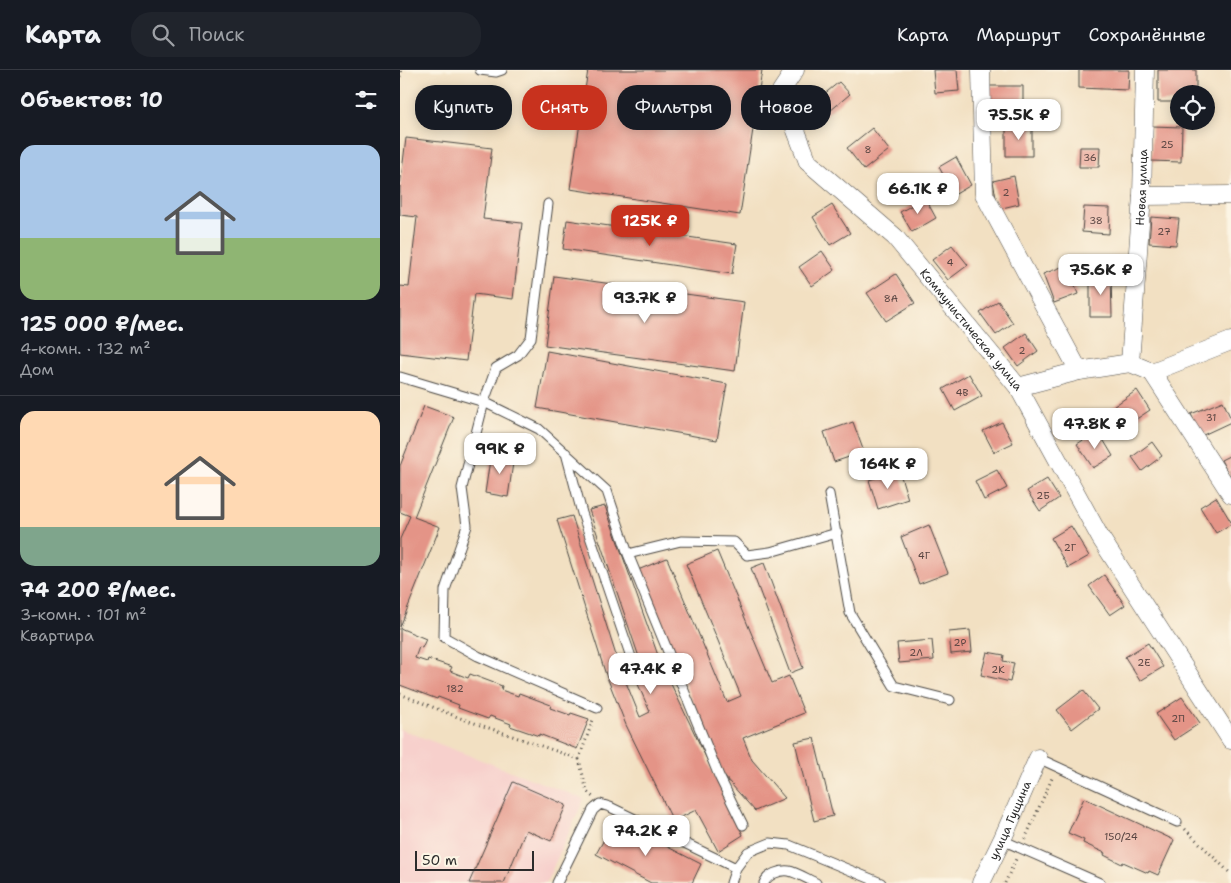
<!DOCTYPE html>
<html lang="ru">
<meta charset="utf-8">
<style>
:root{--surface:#171b24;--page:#20242c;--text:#f1f3f6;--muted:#9ea1a6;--line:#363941;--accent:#c8321e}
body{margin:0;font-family:"Shantell Sans",sans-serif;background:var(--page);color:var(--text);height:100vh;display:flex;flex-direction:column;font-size:19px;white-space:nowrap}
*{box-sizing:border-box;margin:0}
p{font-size:16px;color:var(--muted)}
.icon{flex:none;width:28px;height:28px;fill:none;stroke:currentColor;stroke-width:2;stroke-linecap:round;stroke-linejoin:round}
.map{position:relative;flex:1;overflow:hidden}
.panel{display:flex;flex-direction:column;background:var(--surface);width:400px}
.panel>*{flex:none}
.top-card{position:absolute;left:15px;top:15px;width:475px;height:45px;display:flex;gap:10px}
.controls{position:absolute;left:770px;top:15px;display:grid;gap:10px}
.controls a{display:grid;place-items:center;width:45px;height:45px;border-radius:50%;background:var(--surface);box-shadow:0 2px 12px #0003;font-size:25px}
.scale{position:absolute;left:15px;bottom:12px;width:119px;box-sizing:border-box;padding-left:5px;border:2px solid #2b2b2b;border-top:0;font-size:14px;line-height:18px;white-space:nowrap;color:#2b2b2b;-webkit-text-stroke:4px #fcf5e5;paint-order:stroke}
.price{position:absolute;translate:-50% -42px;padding:0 11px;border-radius:10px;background:#fff;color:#222;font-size:16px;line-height:32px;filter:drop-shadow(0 1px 2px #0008)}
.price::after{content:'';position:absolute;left:50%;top:30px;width:15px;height:11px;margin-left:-8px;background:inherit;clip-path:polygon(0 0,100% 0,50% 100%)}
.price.selected{background:var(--accent);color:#fff}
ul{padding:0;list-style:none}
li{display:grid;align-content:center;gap:10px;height:265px;padding:0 20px}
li+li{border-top:1px solid var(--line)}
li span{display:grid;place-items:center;height:155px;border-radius:15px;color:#555}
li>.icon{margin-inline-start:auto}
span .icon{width:90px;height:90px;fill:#fffc;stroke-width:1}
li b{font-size:21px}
h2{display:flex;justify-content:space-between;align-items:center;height:60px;padding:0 20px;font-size:21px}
.tag{padding:0 18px;border-radius:20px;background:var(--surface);box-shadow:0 2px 12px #0003;font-size:18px;line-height:45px}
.tag.selected{background:var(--accent);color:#fff}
header{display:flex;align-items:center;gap:30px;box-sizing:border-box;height:70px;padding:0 25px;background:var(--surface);border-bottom:1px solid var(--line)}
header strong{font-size:24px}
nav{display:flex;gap:28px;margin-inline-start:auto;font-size:18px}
.search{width:350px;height:45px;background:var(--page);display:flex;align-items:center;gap:12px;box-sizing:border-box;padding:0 18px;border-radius:20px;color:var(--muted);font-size:19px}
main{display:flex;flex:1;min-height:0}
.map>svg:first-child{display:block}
.built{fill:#f7d0cc}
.building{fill:#e49487}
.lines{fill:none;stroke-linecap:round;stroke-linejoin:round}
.lane-casing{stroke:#494642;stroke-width:11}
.street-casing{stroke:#494642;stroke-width:19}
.path{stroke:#494642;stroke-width:3;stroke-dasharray:1 4;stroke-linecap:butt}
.lane{stroke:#fff;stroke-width:9}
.street{stroke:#fff;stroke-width:18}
.labels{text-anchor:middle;stroke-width:4;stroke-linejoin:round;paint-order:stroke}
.number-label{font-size:10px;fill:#594542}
.street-label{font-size:12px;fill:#2b2b2b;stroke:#fcf5e5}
</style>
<header>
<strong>Карта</strong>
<div class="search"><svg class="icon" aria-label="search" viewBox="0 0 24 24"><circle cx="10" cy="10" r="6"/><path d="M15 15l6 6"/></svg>Поиск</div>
<nav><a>Карта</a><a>Маршрут</a><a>Сохранённые</a></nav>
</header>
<main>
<section class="panel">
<h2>Объектов: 10<svg class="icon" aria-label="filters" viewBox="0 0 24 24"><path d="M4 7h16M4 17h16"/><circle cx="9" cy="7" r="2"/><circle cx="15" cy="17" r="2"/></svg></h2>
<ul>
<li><span style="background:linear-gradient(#a9c7e8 60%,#8fb573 0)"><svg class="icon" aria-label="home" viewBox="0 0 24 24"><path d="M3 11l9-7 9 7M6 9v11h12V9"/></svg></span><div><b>125 000 ₽/мес.</b><p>4-комн. · 132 m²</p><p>Дом</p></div></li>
<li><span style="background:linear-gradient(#ffd9b3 75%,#7fa58c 0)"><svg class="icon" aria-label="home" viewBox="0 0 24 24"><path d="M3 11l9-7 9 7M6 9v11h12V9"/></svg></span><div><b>74 200 ₽/мес.</b><p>3-комн. · 101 m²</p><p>Квартира</p></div></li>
</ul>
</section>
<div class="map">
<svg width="831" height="813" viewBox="0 0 831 813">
<rect width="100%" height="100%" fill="#fcf5e5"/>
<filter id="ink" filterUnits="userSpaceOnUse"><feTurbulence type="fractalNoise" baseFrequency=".02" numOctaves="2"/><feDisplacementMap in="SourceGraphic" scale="10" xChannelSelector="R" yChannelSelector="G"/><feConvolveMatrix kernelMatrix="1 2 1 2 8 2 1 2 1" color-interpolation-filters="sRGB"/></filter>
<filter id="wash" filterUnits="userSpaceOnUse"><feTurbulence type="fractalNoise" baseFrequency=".0096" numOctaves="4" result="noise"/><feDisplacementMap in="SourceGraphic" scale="20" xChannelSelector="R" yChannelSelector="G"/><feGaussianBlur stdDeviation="1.12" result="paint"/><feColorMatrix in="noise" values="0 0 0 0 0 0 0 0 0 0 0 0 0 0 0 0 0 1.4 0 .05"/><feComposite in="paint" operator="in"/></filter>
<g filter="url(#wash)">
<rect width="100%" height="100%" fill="#f2e0c2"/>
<path class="built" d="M0,659l184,70 -38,84h-146z"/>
<g id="blocks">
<path class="building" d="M188,0h174l-22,145 -170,-26z
M533,0h24l2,21 -24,2z
M679,0h50l-1,20 -49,-2z
M758,0h38v24h-17v8h-21z
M439,12l11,12 -27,23 -11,-13z
M588,16h35v33l-35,-1z
M632,55v31h-26v-30z
M752,56l30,1 -1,35 -30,-1z
M472,58l17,22 -25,20 -17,-22z
M6,68l86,10 -9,71 39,4 -9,76 -39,-5 -8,67 -66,-8v-67l9,1 8,-70 -17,-2v-27z
M680,77h20l-1,20h-20z
M556,87l15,28 -17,10 -15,-28z
M614,106l5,28 -21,5 -5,-28z
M525,128l11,20 -24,14 -12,-20z
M432,135l18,28 -20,12 -17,-28z
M684,137l26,1 -1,26 -27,-2z
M751,147l28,2 -3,26 -27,-2z
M167,150l170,24 -5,30 -169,-25z
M552,175l16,20 -20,15 -16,-20z
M422,181l13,19 -23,16 -13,-19z
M667,195l11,29 -24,9 -11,-29z
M496,204l19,29 -29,18 -19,-28z
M690,204h21l1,43h-22z
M154,206l190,26 -9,69 -190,-26z
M598,231l15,22 -17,12 -16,-22z
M626,263l12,18 -20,15 -13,-18z
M147,281l180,33 -10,56 -180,-32z
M569,304l13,22 -27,15 -12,-22z
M737,320l13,20 -27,18 -13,-19z
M823,331l8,18v3l-30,14 -10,-22z
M24,336l30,11 -40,100 26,10 -40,100v-88l10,-23 -10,-4v-46z
M453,352l11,30 -30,10 -10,-30z
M602,352l11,21 -19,9 -11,-21z
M698,361l15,25 -20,12 -16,-24z
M752,372l10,14 -20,15 -10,-14z
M91,383l23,3 -6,41 -23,-4z
M831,385v24l-10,-19z
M499,400l9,29 -30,10 -9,-29z
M597,400l10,18 -23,12 -9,-19z
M647,409l12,19 -19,13 -13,-20z
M816,427l15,25v2l-15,9 -16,-26z
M205,436l55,155 83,174 -25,16 -22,-41 -23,11 -47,-96 -21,-53 -48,-152 15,-4 47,149 21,52 10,-5 -19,-44 10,-5 -52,-153z
M529,455l19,48 -29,11 -18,-47z
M671,456l18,30 -21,12 -17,-30z
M317,481l55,132 17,-7 15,37 -61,25 9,22 33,38 -30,13 -32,-36 -85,-205 29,-12 60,144 14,-6 -55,-132z
M364,493l39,105 -13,5 -39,-105z
M704,505l21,30 -15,10 -21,-29z
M0,558l26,11 -4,9 -3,-1 -4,11 12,4 1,-3 24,8 -2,4 18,7 2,-4 32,12 -1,4 17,6 1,-3 32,12 -1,3 20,7 1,-2 18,6 -12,30 -38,-15v2l-29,-10 1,-2 -21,-8 -2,3 -30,-11 1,-3 -21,-8 -1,2 -37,-14z
M570,560l2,22 -21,2 -2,-22z
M532,570l2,20 -35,3 -2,-20z
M748,573l15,24 -23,14 -15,-24z
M587,582l17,3 -1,6 11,2 -4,19 -29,-7z
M683,620l15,19 -26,20 -15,-19z
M782,627l18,26 -26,17 -18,-26z
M414,668l19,78 -19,5 -19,-79z
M113,712l53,23 -15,36 -25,-11 -22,53h-35z
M684,728l90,42 -16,35 -9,-4 -1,2 -25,-11 -1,2 -18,-9 1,-2 -22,-10 1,-3 -16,-7z
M215,750l86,44 -9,19h-41l-55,-29z"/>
</g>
</g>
<g filter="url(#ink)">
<use href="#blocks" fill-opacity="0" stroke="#494642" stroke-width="1"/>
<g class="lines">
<defs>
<path id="lane" d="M80,0l16,2 6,-2
M148,134l-17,134 -13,17 -22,13 -12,34 55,27 68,62 21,63 91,222 24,49
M0,307l84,25 -22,86 5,38 -22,64 -1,47 34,19 119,52
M166,383l16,60 50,147
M429,424l21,119 44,73 56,14
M228,484l53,-13 53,1 13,13 23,-3 67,-19
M638,688l139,64
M602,770l98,43
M157,813l36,-73 7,-6 10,3 126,61 12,-16 22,-9 19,2 92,38
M331,813l5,-15
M364,813c4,-9 16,-13 25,-12 7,1 20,9 27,12"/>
<g id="street">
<path id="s1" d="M395,0l-14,21 27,71 87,75 123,150 82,150 131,203"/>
<path d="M581,0l3,124 95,177"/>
<path d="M742,126l89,-1"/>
<path id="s2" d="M730,293l12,-167 3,-126"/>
<path d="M752,302l79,122"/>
<path d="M618,317l61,-16 51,-8 22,9 79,-31"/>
<path id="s3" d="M581,813l21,-43 36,-82"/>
</g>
</defs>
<use href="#lane" class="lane-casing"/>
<use href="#street" class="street-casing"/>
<path class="path" d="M0,7l1,-7
M0,624l60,24 119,41 15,-42
M179,689l8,33 6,5
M785,759l46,45
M625,769l28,-63
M605,813l11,-24"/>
<use href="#lane" class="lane"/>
<use href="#street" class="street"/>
</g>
</g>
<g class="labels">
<g class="number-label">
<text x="767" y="78">25</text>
<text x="468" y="83">8</text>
<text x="690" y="91">36</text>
<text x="606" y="126">2</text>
<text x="696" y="154">38</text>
<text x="764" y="165">27</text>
<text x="550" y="196">4</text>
<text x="491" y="232">8А</text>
<text x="622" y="284">2</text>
<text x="562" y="326">4В</text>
<text x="811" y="351">31</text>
<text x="643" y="429">2Б</text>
<text x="670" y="481">2Г</text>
<text x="524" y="489">4Г</text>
<text x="560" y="576">2Р</text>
<text x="516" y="586">2Л</text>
<text x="744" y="596">2Е</text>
<text x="598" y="603">2К</text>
<text x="55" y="622">182</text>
<text x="778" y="652">2П</text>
<text x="721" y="770">150/24</text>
</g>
<g class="street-label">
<text dy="4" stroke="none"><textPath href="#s2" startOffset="176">Новая улица</textPath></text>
<text dy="4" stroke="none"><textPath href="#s1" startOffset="336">Коммунистическая улица</textPath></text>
<text dy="4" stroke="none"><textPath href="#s3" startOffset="69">улица Гущина</textPath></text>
</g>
</g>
</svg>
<div class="controls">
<a><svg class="icon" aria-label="locate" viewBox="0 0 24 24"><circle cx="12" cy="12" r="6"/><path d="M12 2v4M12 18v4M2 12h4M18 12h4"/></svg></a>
</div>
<div class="scale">50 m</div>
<b class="price" style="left:619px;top:71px">75.5K ₽</b>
<b class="price" style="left:518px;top:145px">66.1K ₽</b>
<b class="price selected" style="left:250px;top:177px">125K ₽</b>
<b class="price" style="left:701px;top:226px">75.6K ₽</b>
<b class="price" style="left:245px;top:254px">93.7K ₽</b>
<b class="price" style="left:695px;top:380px">47.8K ₽</b>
<b class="price" style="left:100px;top:405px">99K ₽</b>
<b class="price" style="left:488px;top:420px">164K ₽</b>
<b class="price" style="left:251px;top:625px">47.4K ₽</b>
<b class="price" style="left:246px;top:787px">74.2K ₽</b>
<div class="top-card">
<a class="tag">Купить</a>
<a class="tag selected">Снять</a>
<a class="tag">Фильтры</a>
<a class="tag">Новое</a>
</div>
</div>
</main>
